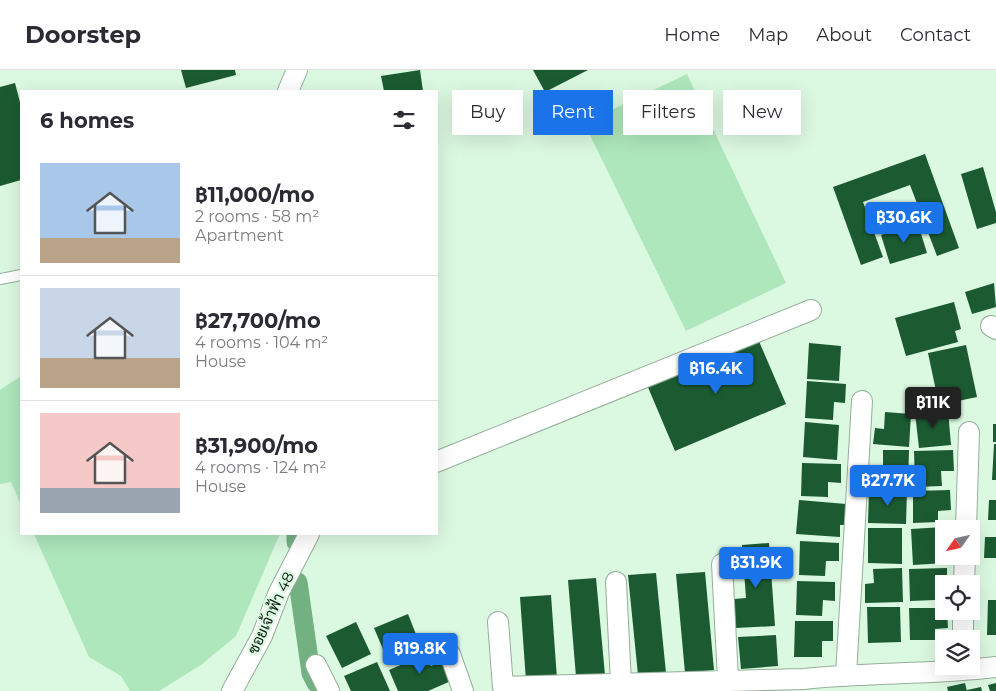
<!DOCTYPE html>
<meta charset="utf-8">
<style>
:root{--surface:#fff;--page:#f2f2f3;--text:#2b2b33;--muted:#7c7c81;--line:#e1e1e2;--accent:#1a73e8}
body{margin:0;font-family:Montserrat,Sarabun,sans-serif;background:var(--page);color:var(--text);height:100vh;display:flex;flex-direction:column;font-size:19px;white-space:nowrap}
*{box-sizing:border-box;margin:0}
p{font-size:16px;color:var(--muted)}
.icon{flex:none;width:28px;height:28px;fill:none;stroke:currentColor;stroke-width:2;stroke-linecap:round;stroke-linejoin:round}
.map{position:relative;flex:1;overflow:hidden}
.details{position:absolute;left:20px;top:20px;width:418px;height:445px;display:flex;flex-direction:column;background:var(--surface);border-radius:0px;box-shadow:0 5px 20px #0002}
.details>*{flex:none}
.banner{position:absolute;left:452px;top:20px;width:468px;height:45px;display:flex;gap:10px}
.needle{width:32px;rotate:236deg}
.tools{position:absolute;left:935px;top:450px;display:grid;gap:10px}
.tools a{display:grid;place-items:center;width:45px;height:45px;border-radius:0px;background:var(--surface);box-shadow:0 5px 20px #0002;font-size:25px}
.price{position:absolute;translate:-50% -42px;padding:0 11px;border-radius:5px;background:var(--accent);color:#fff;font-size:16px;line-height:32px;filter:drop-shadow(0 1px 2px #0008)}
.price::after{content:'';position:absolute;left:50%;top:30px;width:15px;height:11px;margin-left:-8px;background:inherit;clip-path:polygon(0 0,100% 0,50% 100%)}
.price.selected{background:#222;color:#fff}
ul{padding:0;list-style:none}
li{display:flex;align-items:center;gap:15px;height:125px;padding:0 20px}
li+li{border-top:1px solid var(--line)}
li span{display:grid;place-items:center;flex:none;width:140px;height:100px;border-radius:0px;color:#555}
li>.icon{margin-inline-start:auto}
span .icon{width:60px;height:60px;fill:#fffc;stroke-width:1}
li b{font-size:21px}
h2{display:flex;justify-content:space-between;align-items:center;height:60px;padding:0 20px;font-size:21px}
.pill{padding:0 18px;border-radius:0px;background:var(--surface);box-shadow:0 5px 20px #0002;font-size:18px;line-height:45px}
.pill.selected{background:var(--accent);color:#fff}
header{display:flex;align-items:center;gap:30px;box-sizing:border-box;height:70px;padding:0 25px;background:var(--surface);border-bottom:1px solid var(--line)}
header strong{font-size:24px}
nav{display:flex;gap:28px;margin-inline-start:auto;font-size:18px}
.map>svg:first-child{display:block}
.green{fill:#aee7bb}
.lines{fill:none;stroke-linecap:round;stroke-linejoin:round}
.canal{stroke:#73b183;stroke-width:19}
.building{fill:#1c5b32}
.lane-casing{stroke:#94af9a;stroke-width:12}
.street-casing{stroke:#94af9a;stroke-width:22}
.lane{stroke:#fff;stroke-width:10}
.street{stroke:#fff;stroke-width:20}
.labels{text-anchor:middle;stroke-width:5;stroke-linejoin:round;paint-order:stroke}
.street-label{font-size:15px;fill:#0a150d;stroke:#dbf8e1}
</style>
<header>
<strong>Doorstep</strong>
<nav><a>Home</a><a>Map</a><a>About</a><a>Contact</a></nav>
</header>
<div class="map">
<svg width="996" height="621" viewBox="0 0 996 621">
<rect width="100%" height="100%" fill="#dbf8e1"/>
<path class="green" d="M687,4l99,209 -100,48 -102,-208z
M21,306v129l-10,-23 -11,2v-94z
M34,464h245v2l-43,100 -35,29 -42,26h-29l-9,-15 -32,-19z"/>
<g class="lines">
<path class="canal" d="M296,464v8
M298,512l13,91 5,10"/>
</g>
<path class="building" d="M181,0h54l1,5 -50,13z
M420,0l3,21h-39l-3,-15z
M533,0h55l-43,22z
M15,13l6,23v74l-21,6v-99z
M925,84l34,94 -22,8 -27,-71 -47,17 20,55 -22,8 -28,-78z
M983,97l13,45v11l-19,6 -16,-55z
M918,154l9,29 -37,11 -9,-29z
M994,213l2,24 -24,7 -7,-22z
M954,232l7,27 -6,2 3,11 -52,14 -11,-38z
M758,269l28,65 -111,47 -28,-66z
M809,273l32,3 -2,35 -32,-2z
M966,275l11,52 -38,8 -11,-52z
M807,311l39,3 -1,19 -11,-1 -1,18 -28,-2z
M948,340l3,35 -32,3 -4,-35z
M885,342l26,2 -2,33 -36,-3 2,-16 9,1z
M805,352l34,3 -2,35 -34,-3z
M993,354h3v18h-3z
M994,374h2v36h-4z
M883,380h26l-1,38 -38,-1v-19h13z
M953,380l1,21h-13l1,15 -27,1 -1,-36z
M802,393l39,1v19l-13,-1v15l-27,-1z
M869,419l38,1 -1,34 -38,-1z
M950,420l1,20 -13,1v11l-25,1v-32z
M799,430l47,4 -2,21h-4v12l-44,-3z
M989,430h7v20h-8z
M944,457l2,36 -33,2 -2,-36z
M868,458h34v36l-34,-1z
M985,467h11v21h-12z
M800,471l39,2v18h-13l-1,15 -26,-1z
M769,473l6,83 -39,2 -2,-29 12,-1 -4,-53z
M902,498l1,34 -38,1v-19l9,-1 -1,-14z
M947,498v16h-3v5h-9v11l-25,1 -1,-32z
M705,502l9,98 -29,3 -9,-99z
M656,503l10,100 -28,2 -10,-100z
M596,508l9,97 -29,2 -8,-97z
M797,511l38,1v19l-12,-1 -1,16 -26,-1z
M551,525l6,84 -31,2 -6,-84z
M988,530h8v35h-9z
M867,537h33l1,35 -33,1z
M909,538h35v3h3l1,17 -13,1v11h-25z
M408,544l13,33 -33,14 -14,-33z
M795,551h38v20h-11v16h-28z
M356,552l15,32 -29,14 -16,-32z
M776,565l2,31 -37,3 -3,-32z
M426,584l5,12 11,-5 9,20 -23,10h-30l-9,-21z
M377,592l13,29h-39l-7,-15z
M965,613l2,8h-19l-1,-4z
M996,613v8h-6l-2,-6z
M981,617l1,4h-15v-1z"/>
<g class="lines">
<defs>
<path id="lane" d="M0,209l21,-4"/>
<path id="street" d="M288,21l9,-21
M991,256l5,3
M436,392l375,-152
M966,459l3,-97
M722,494l6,116
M616,512l5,102
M964,514l1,-28
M498,552l5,65 301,-8c64,-7 128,-4 192,-12
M963,569v-28
M450,584l13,37
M316,595l13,26
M846,605l16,-274
M232,621l30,-55 17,-44 30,-58"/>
</defs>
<use href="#lane" class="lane-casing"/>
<use href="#street" class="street-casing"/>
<use href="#lane" class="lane"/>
<use href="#street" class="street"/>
</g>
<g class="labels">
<g class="street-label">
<text transform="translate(271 543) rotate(-65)" y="5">ซอยเจ้าฟ้า 48</text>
</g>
</g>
</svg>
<div class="tools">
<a><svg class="needle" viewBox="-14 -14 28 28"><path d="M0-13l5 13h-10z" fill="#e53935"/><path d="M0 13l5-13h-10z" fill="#7c7c81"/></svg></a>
<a><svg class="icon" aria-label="locate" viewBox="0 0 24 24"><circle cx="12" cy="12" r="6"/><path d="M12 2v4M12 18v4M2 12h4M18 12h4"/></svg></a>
<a><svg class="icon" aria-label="layers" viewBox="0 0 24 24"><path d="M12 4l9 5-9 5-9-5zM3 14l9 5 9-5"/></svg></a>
</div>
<b class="price" style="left:904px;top:174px">฿30.6K</b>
<b class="price" style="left:716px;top:325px">฿16.4K</b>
<b class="price selected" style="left:933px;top:359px">฿11K</b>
<b class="price" style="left:888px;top:437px">฿27.7K</b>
<b class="price" style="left:756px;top:519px">฿31.9K</b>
<b class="price" style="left:420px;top:605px">฿19.8K</b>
<div class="banner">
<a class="pill">Buy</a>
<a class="pill selected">Rent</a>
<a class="pill">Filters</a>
<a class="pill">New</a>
</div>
<section class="details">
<h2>6 homes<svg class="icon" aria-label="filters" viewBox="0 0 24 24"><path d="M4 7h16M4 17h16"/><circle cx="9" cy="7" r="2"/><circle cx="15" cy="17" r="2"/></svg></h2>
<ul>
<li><span style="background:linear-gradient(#a9c7e8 75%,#b9a48a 0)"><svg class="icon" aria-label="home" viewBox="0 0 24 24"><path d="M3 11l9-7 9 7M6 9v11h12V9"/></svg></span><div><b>฿11,000/mo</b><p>2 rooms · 58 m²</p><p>Apartment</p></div></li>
<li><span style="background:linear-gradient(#c9d6e8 70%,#b9a48a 0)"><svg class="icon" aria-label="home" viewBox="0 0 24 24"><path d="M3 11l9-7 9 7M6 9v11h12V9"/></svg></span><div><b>฿27,700/mo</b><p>4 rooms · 104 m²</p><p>House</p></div></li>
<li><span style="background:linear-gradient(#f6c9c9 75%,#9aa5b1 0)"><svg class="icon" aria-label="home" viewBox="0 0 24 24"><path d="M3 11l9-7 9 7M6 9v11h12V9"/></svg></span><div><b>฿31,900/mo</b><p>4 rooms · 124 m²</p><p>House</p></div></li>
</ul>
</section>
</div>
